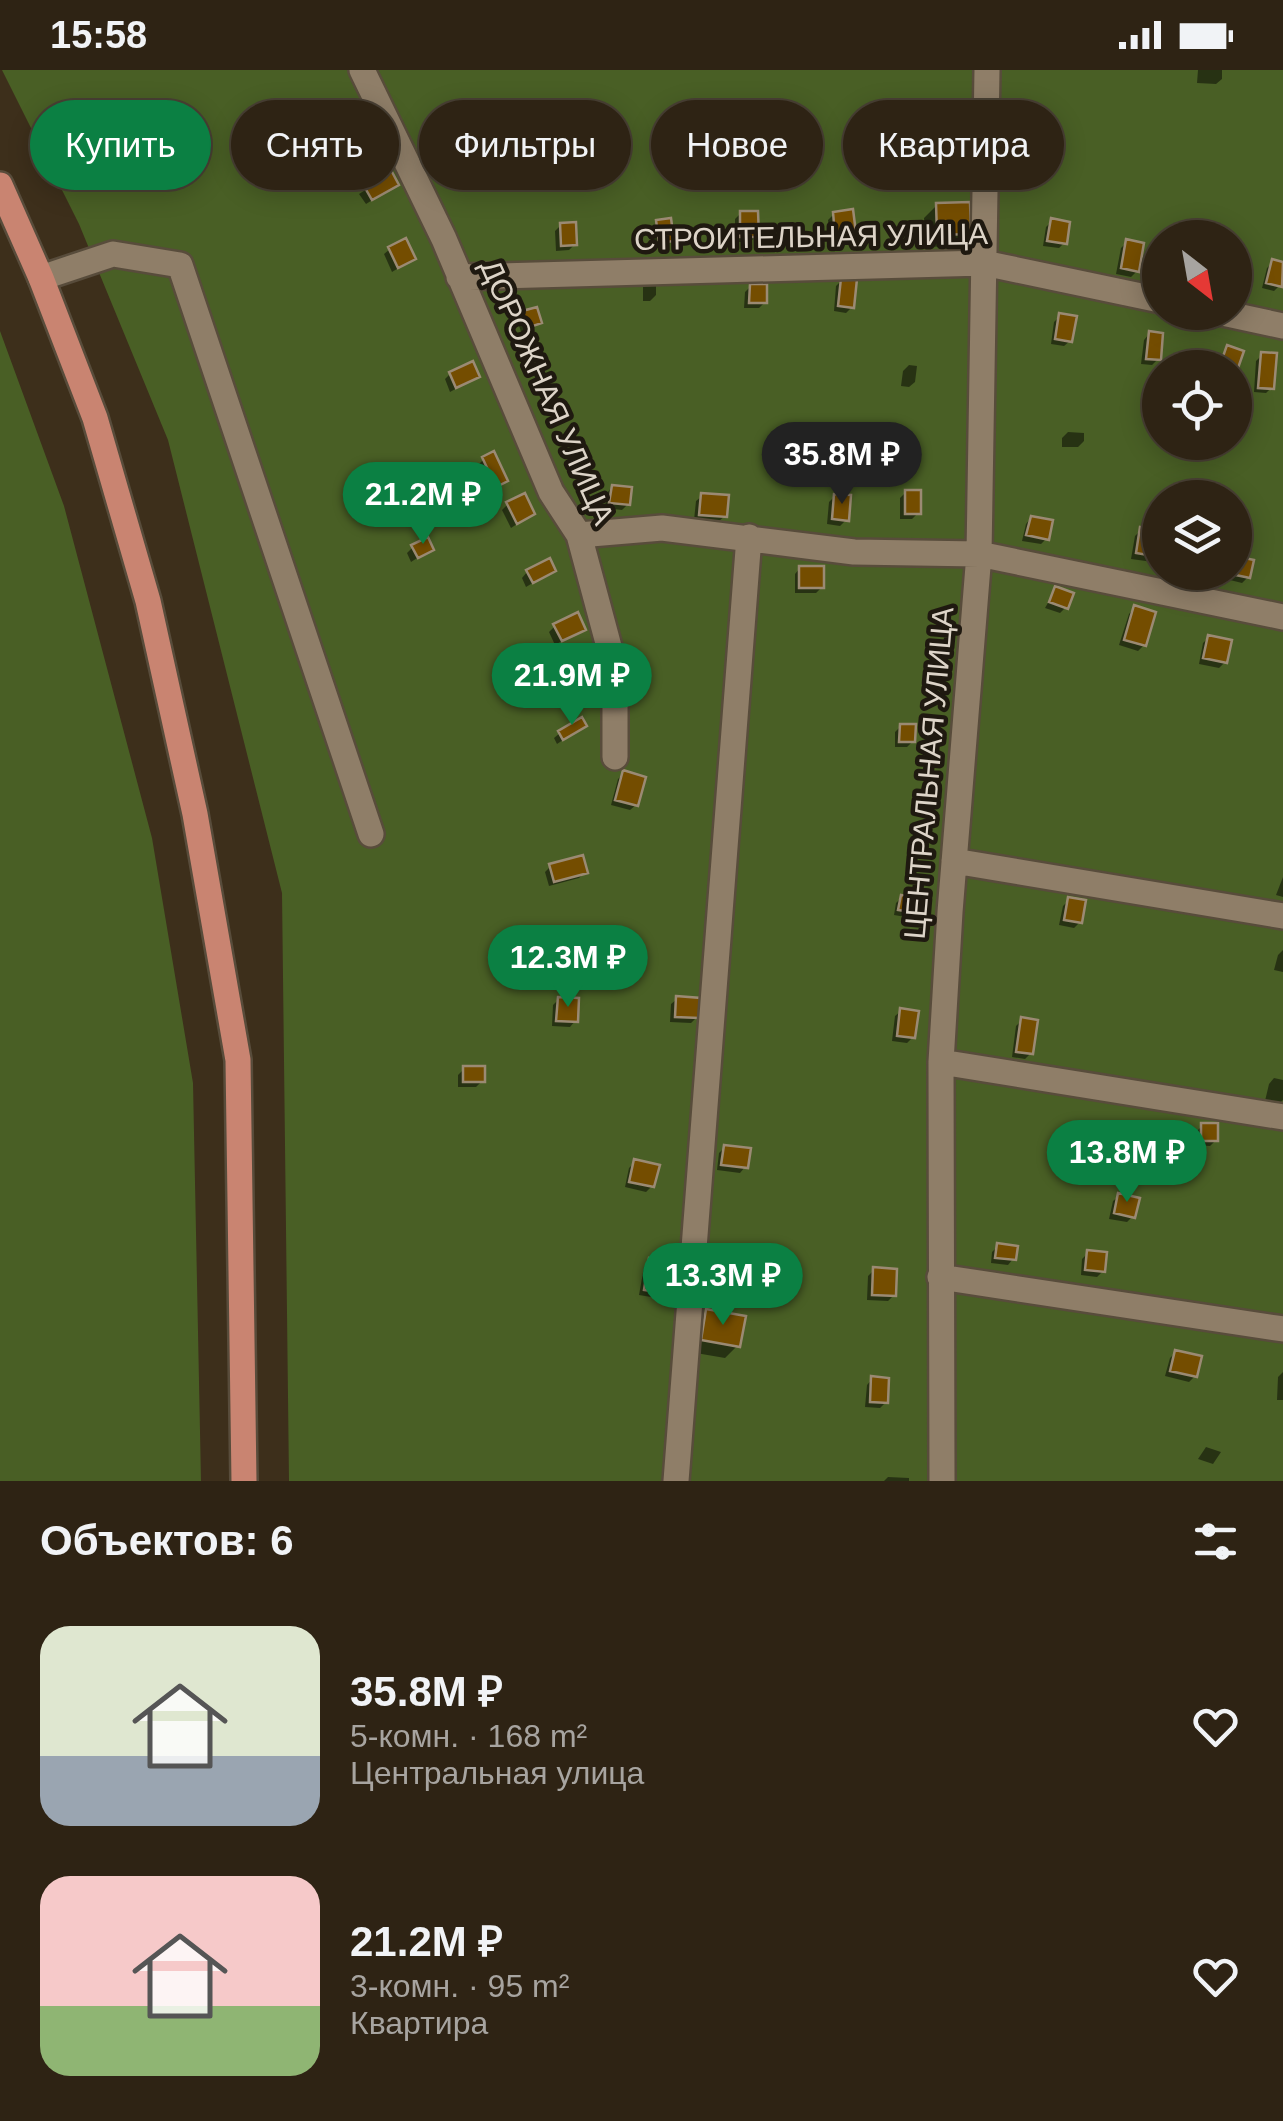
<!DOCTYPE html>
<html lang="ru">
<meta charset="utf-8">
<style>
:root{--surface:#2e2314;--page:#362b1d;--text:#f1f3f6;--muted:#a7a4a0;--line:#494034;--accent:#0b8043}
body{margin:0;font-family:Arial,sans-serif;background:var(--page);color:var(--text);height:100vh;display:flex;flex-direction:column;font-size:38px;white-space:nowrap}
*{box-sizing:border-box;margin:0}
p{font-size:32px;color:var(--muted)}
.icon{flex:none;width:55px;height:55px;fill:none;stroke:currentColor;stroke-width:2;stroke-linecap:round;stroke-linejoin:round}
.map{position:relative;height:1411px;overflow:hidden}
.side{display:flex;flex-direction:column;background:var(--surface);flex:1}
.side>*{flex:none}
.top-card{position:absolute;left:30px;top:30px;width:1225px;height:90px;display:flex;gap:20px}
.needle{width:65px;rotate:149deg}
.controls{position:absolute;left:1142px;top:150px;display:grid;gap:20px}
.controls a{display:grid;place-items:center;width:110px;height:110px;border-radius:50%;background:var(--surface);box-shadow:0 5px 25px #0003,0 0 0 2px var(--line);font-size:50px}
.price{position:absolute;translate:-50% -85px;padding:0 22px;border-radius:35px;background:var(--accent);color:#fff;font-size:32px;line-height:65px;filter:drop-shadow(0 2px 5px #0008)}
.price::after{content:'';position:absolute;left:50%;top:60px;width:30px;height:22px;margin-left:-15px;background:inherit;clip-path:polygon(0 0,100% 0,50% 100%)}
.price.selected{background:#222;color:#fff}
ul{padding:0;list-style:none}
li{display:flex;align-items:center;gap:30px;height:250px;padding:0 40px}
li span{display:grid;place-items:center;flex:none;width:280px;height:200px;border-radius:30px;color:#555}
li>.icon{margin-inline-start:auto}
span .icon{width:120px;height:120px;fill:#fffc;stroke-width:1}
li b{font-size:42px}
h2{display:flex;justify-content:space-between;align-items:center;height:120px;padding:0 40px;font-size:42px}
.pill{padding:0 35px;border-radius:45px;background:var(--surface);box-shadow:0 5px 25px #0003,0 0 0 2px var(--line);font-size:35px;line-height:90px}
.pill.selected{background:var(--accent);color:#fff}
.status{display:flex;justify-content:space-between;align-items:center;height:70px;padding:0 50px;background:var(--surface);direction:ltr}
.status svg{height:28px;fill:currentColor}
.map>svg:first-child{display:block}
.green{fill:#495f25;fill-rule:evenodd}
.shadow{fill:#0007}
.building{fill:#744d00;stroke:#9b8a73;stroke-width:2.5}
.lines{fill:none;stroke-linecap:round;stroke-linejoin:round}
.minor-casing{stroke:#584c3b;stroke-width:30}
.major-casing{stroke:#584c3b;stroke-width:30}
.minor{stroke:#8f7e68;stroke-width:25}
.major{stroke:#c98471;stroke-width:25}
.labels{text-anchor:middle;stroke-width:9;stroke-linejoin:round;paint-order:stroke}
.street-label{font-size:30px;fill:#ddd4c8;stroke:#1f1910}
</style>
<div class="status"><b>15:58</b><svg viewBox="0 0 49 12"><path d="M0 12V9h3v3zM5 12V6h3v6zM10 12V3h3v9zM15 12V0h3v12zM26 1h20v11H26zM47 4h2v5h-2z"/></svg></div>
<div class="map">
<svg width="1283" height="1411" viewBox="0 0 1283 1411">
<rect width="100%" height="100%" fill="#3d2f1b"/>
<path class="green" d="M2,0h1281v1411h-994l-7,-588 -114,-453 -89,-216zM1160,168h75v74h-75zM1160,298h75v74h-75zM1160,428h75v74h-75z
M0,261l64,175 88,332 41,245 8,398h-201z"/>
<path class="shadow" d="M1198,0h24v9l-6,5 -19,-1z
M390,104l6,11 -30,19 -7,-10z
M937,135l31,28 -12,13 -31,1 -1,-29z
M741,143l15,23 -6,6h-15v-23z
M834,144l19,18 -6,6 -17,2 -2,-20z
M1052,151l13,21 -6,6 -16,-2 3,-19z
M658,152l13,18 -5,6 -12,2 -2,-20z
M561,155l14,19 -6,6 -13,1 -1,-20z
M1127,172l10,29 -6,6 -15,-3 5,-26z
M390,179l23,10 -21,13 -8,-18z
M1273,192l10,3 -3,20 -6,6 -12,-3 5,-20z
M648,209h8v16l-6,6h-7v-16z
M842,210l10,27 -6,6 -12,-2 2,-25z
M751,216l14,16 -6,6h-15l1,-16z
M523,243l16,10 -18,9 -4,-13z
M1060,246l10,25 -6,5 -13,-2 3,-22z
M1149,264l9,25 -6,6 -11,-1 3,-24z
M1262,285l10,32 -6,6 -12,-1 2,-31z
M909,295l8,1 -2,16 -6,5 -8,-1 2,-15z
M450,304l27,3 -27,15 -5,-13z
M1068,362l16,1v8l-6,6h-16v-9z
M484,389l21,21 -15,11 -12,-26z
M612,417l16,17 -6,6 -17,-2 2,-15z
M906,422l12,21 -6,6h-12v-21z
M702,426l23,20 -6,5 -25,-1 2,-19z
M835,426l11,24 -6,6 -13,-2 2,-22z
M508,434l24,10 -21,14 -9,-18z
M1031,448l16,20 -6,6 -19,-3 4,-17z
M1141,460l19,3 -1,23 -6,6 -22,-3 4,-23z
M413,477l18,2 -20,13 -4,-9z
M1235,488l13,19 -6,6 -20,-5 1,-6h12z
M800,498l22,19 -6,6h-21v-19z
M553,501l-27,16 -4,-9 5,-6z
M1056,519l10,18 -6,6 -15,-5z
M1134,538l10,37 -6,6 -19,-6 10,-31z
M555,556l28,3 -28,16 -6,-13z
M1209,567l16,25 -6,6 -20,-4 4,-21z
M586,619l-28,18 -6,-11 5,-6z
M584,656l-27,18 -3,-6 6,-5z
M901,656l12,15 -6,6h-12v-15z
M624,703l12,32 -6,5 -19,-5 7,-26z
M551,796l34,6 -6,6 -30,8 -4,-14z
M1283,807v20l-7,-2z
M902,827l21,16 -6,6 -23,-4 2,-12z
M1069,830l11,22 -6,6 -15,-3 4,-19z
M1283,880v22l-9,-2 4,-15z
M559,929l16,22 -5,6 -18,-1 1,-21z
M677,929l20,18 -6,6 -21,-1 1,-18z
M901,941l12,26 -6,6 -15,-2 3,-25z
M1022,950l9,33 -6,6 -13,-2 4,-31z
M464,999l18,12 -6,6h-18v-12z
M1274,1008l9,2v20l-4,4 -14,-3 4,-17z
M1202,1056l14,14 -6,6 -14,-1v-13z
M725,1077l20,20 -5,6 -23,-3 2,-17z
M635,1092l17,24 -6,6 -21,-5 4,-19z
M1119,1126l14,20 -6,6 -18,-3 4,-18z
M998,1176l15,13 -5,6 -17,-2 1,-11z
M720,1183l16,25 -6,6 -21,-4 5,-22z
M1088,1183l15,18 -6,6 -16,-2 1,-16z
M650,1191l13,31 -6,6 -18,-3 5,-28z
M874,1200l20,25 -6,6 -21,-1 1,-24z
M707,1242l31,33 -13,13 -35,-6 4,-27z
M1176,1282l19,24 -6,6 -24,-6 5,-18z
M1283,1302v28h-6l1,-23z
M872,1309l14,23 -6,6 -15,-1 2,-22z
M1206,1377l15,5 -8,12 -15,-5z
M888,1407l21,1v3h-25z"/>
<path class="building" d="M391,100l8,15 -27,15 -8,-14z
M970,132l1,32 -34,1 -1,-32z
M853,139l3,24 -21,3 -2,-24z
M740,141h18l1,26h-19z
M671,148l3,23 -15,2 -3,-23z
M1051,148l19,4 -3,22 -20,-3z
M576,152l1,23 -16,1 -1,-23z
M406,168l10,21 -18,9 -10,-21z
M1126,169l18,4 -5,29 -18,-4z
M1272,189l11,3 -1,25 -16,-4z
M841,208l16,1 -3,29 -16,-2z
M750,214h17v19h-18z
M537,237l5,16 -15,5 -5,-17z
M1059,243l18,3 -5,26 -17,-3z
M1149,261l14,2 -2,27 -15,-1z
M1227,275l17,6 -7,20 -2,-3 -15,-3z
M1261,282l16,1 -3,36 -16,-1z
M473,291l7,16 -24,11 -7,-16z
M494,381l14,30 -12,6 -14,-30z
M612,415l20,2 -2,18 -21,-2z
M905,420h16v24h-16z
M525,423l10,21 -18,10 -11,-22z
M701,423l28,2 -2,22 -28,-2z
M834,424l17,1 -2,26 -17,-2z
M1031,446l22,4 -4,20 -23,-5z
M1140,457l20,3v27l-24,-4z
M428,467l6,13 -16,8 -7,-13z
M1235,486l19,4 -4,18 -24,-5 9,-1z
M550,488l6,13 -23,12 -7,-13z
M799,496h25v22h-25z
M1055,516l19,7 -6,16 -19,-7z
M1134,535l22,7 -10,34 -22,-6z
M578,542l8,18 -24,11 -9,-17z
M1208,565l24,5 -5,23 -24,-5z
M580,604l9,15 -24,14 -9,-15z
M582,647l5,9 -24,14 -5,-9z
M900,654h16l-1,18h-16z
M623,700l23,7 -8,29 -23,-6z
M583,785l5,18 -34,9 -5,-18z
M901,825l26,4 -2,15 -27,-4z
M1068,827l18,3 -4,23 -18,-3z
M676,926l25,2 -2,20 -24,-1z
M558,927l21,1 -1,24 -22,-1z
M900,938l19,3 -4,27 -18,-2z
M1021,947l17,3 -5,34 -17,-2z
M463,996h22v16h-22z
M1201,1053h17v18h-17z
M724,1075l27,3 -3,20 -27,-3z
M634,1089l26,6 -6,22 -25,-5z
M1118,1123l22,5 -5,20 -21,-5z
M997,1173l21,3 -2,14 -21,-2z
M719,1180l24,5 -5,24 -24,-5z
M1087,1180l20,2 -2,20 -20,-2z
M649,1188l22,4 -6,31 -21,-3z
M873,1197l24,2 -1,27 -24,-1z
M706,1239l40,7 -6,31 -39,-7z
M1175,1280l27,6 -5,21 -27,-6z
M871,1306l18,2 -1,25 -18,-1z"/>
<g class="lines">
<defs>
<path id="minor" d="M362,0l82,169 107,253 28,43 36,134v88
M459,207l525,-14 176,37
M41,208l72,-24 67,11 191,569
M1218,242l65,14
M579,465l83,-7 192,24 125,2 304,63
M954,791l329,55
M941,992l342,55
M940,1207l343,52
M676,1411l73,-944
M942,1411l-1,-419 9,-150 29,-358 8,-484"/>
<path id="major" d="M0,115l41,93 54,140 53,183 47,213 43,246 6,421"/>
</defs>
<use href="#minor" class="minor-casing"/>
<use href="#major" class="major-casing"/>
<use href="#minor" class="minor"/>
<use href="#major" class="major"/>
</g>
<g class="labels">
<g class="street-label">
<text transform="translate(811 167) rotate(-1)" y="10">СТРОИТЕЛЬНАЯ УЛИЦА</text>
<text transform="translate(547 322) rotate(66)" y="10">ДОРОЖНАЯ УЛИЦА</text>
<text transform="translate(929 703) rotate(-85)" y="10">ЦЕНТРАЛЬНАЯ УЛИЦА</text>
</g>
</g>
</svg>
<div class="controls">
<a><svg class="needle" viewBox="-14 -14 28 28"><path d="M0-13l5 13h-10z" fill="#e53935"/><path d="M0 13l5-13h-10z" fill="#a7a4a0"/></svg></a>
<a><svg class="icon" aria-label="locate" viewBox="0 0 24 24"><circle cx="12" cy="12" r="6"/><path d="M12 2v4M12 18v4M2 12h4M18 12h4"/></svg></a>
<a><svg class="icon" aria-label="layers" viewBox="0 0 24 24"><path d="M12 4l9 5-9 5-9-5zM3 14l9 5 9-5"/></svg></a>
</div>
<b class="price selected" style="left:842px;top:437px">35.8M ₽</b>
<b class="price" style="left:423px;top:477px">21.2M ₽</b>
<b class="price" style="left:572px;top:658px">21.9M ₽</b>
<b class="price" style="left:568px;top:940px">12.3M ₽</b>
<b class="price" style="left:1127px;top:1135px">13.8M ₽</b>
<b class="price" style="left:723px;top:1258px">13.3M ₽</b>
<div class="top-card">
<a class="pill selected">Купить</a>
<a class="pill">Снять</a>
<a class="pill">Фильтры</a>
<a class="pill">Новое</a>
<a class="pill">Квартира</a>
</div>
</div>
<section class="side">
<h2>Объектов: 6<svg class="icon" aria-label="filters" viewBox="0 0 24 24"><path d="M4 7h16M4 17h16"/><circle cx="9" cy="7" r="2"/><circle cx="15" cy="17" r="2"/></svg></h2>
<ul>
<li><span style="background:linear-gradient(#dfe7d0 65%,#9aa5b1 0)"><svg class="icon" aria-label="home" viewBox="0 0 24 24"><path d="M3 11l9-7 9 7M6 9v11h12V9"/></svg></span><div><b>35.8M ₽</b><p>5-комн. · 168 m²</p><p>Центральная улица</p></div><svg class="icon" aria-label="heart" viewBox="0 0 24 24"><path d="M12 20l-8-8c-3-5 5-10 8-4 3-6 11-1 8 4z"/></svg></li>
<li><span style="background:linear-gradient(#f6c9c9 65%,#8fb573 0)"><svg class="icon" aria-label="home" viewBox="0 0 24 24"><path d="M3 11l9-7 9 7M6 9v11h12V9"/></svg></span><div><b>21.2M ₽</b><p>3-комн. · 95 m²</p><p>Квартира</p></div><svg class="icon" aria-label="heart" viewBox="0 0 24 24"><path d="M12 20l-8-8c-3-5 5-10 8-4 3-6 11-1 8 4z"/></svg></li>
</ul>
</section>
